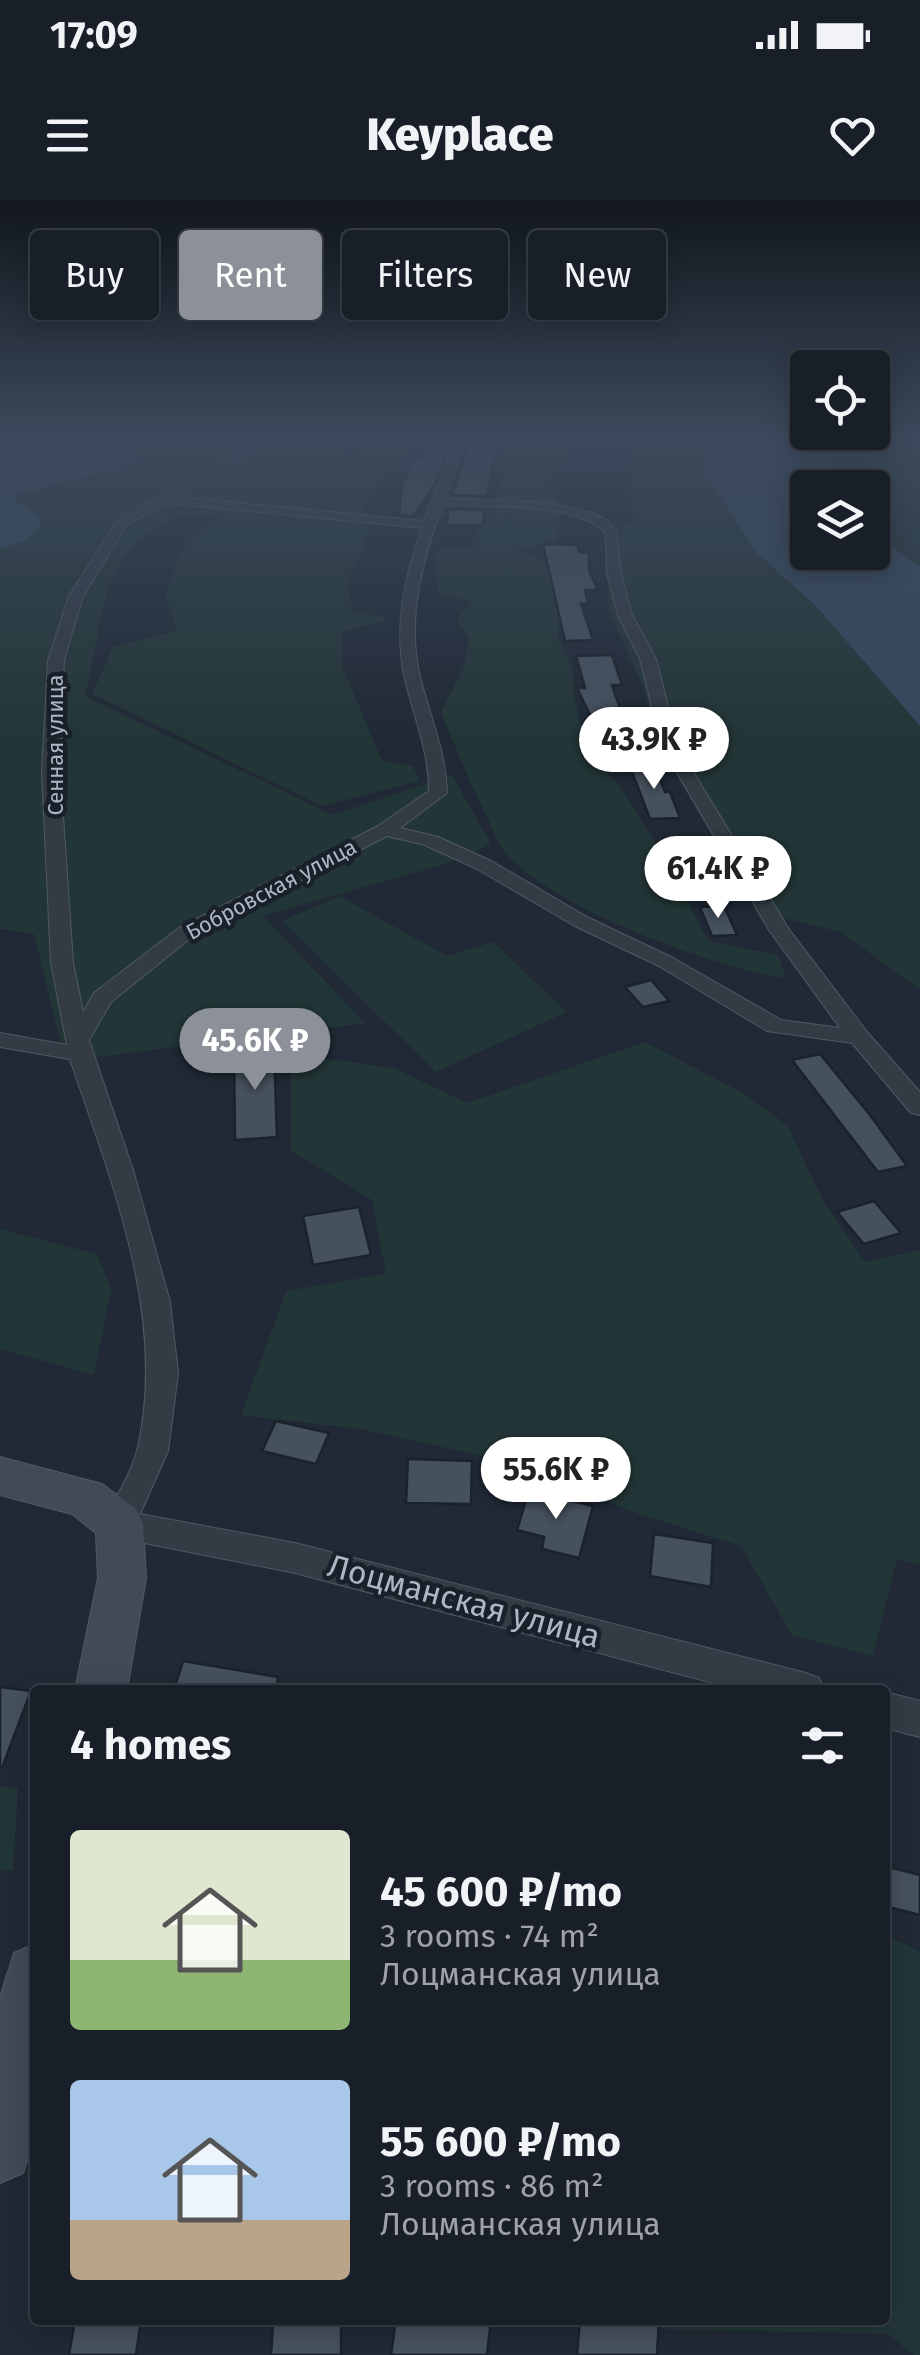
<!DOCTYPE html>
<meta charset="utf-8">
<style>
:root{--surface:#181f28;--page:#252c34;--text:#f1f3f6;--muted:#9fa2a8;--line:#363d45;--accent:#8c9099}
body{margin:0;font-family:"Fira Sans",sans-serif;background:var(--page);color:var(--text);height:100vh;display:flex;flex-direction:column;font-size:38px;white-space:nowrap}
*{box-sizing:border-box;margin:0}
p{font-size:32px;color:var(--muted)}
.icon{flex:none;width:55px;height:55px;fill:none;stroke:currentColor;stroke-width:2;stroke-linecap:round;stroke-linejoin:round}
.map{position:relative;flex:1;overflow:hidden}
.details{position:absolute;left:30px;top:1485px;width:860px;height:640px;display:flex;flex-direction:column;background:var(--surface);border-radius:10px;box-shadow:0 5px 25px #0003,0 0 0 2px var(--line)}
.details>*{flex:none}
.top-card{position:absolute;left:30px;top:30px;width:860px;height:90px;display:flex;gap:20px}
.fabs{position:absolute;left:790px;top:150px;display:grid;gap:20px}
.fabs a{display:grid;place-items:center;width:100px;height:100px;border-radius:10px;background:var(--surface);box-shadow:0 5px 25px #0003,0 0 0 2px var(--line);font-size:50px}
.price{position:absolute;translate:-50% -85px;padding:0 22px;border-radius:35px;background:#fff;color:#222;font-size:32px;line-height:65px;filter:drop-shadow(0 2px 5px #0008)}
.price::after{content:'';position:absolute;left:50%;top:60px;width:30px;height:22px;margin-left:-15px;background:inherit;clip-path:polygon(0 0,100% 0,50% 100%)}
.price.active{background:var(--accent);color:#fff}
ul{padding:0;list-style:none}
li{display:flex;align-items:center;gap:30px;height:250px;padding:0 40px}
li span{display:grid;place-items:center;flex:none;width:280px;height:200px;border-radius:10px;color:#555}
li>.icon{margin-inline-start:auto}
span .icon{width:120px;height:120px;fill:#fffc;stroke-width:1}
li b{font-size:42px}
h2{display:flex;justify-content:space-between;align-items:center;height:120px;padding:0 40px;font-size:42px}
.pill{padding:0 35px;border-radius:10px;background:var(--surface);box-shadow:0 5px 25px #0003,0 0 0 2px var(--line);font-size:35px;line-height:90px}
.pill.active{background:var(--accent);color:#fff}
.status{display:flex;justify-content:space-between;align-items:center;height:70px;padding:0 50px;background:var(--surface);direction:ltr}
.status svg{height:28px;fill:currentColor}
header{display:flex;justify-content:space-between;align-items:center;height:130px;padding:0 40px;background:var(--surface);font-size:45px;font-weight:800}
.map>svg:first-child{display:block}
.green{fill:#233637}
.water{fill:#36475d}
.building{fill:#46515e;stroke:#1b222c;stroke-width:2.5}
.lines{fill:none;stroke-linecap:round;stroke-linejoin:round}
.street-casing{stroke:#515963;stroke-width:2}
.secondary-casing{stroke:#515963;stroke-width:2}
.street{fill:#333b45;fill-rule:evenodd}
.secondary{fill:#414b58;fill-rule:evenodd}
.labels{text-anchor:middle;stroke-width:9;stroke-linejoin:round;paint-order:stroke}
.far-street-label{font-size:22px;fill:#adb6c2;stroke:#19202a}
.near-street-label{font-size:32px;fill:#adb6c2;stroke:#19202a}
</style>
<div class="status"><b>17:09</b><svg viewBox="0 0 49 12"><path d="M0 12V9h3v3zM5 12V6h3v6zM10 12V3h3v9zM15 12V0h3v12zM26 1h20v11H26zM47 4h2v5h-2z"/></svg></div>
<header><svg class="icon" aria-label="menu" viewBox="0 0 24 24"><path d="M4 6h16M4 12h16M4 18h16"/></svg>Keyplace<svg class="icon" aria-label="heart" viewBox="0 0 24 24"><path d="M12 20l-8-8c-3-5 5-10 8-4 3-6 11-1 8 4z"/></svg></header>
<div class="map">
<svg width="920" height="2155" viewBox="0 0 920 2155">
<rect width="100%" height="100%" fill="#202935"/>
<path class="green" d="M0,235h377l-87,49 97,-49h31l-10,18 -45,49c2,9 7,23 5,32 -9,37 -28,32 -15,77l30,6 2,4 -42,11 -1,33 40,96 31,5 7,15 -98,25 -230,-112 21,-47 64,-17 -11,-34 17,-49 37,-32c-42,-5 -82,15 -103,53 -13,22 -25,99 -32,128l248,119 119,-40 39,69 -42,19 -186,53 102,107 -300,38 -31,-127 -34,-5z
M502,235h84l-41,49 17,21 -7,38 -40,6 35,14 12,43 -4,31 15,32 1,27 14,58 32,32 47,76 41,79 70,14 8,23c-71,-10 -237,-71 -282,-127 -8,-9 -12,-24 -17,-34 -17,-35 -32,-69 -46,-105l23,-45 5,-30 -12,-17 15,-19 -34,-6 -5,-45 45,-5 -7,-6 17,-20 14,-41 -5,-11z
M629,235h79l-4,38 54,81 58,52 104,120v264l-79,-58 -83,-20 -98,-165 -18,-63 -32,-70 -7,-83 30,-9z
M818,235h102v132c-43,-29 -47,-27 -48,-79l-32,-1 -9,-13z
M339,696l108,60 46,-14 74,70 -131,60 -154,-151z
M645,842l96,50 46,33 37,77 41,60 55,-12v315l-23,-6 -24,97 -81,-21 -51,-89 -108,-34 -127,-51 -146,-32 -119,-14 45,-124 100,-17 -14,-74 -82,-50 1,-96 103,14 73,35z
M0,1029l97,25 14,35 -17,86 -94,-26z
M0,1586l18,2 -5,82h-13z
M885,1734l35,18v403h-6l-26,-21 -416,-9 -53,-5h466z"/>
<path class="water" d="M159,235l-29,16 10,9 -4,4 -119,31 -3,4 26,17 -1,14 -13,10 -26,9v-113z
M708,235h110l13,39 9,13 -32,1v64h64l1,-24 11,13 36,26v159l-104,-120 -58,-52 -54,-81z"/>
<path class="building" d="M430,236h24l-19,48 -22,32 -14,-1 3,-31 12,-25h6l2,-11h6z
M472,236h28l-14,60 -34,-1z
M449,309l35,1 -1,15h-37z
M543,344l35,1 1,7 10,1v18l9,19h-13l3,14h-7l12,36 -28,1z
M612,455l10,30h-10l24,70 -26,1 -33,-68h8l-9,-32z
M654,563l11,29h5l10,26 -30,1 -21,-55z
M724,706l13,29 -25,1 -12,-29z
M651,780l18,21 -26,6 -18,-20z
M274,846l3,91 -42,3 -1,-91z
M820,854l50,61 37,51 -29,6 -86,-112z
M874,1001l27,32 -37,11 -27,-32z
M359,1007l12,48 -58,10 -10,-49z
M276,1221l53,12 -13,31 -54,-13z
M408,1259l64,2 -1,43 -65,-1z
M529,1290l64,16 -14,52 -37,-9 2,-12 -27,-7z
M654,1334l59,9 -2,44 -61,-11z
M183,1461l95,16 -1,13h-103z
M0,1487l31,4 -29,77h-2z
M885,1666l35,9v40l-35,-9z
M75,2120h66l-5,35h-67z
M396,2120h95l-4,35h-96z
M580,2120h79l-2,35h-80z
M341,2122v33h-70l2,-31z"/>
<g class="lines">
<defs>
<path id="street" d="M269,235h13l-105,62 247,24 34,-86h10l-23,63 105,5 42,10 16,8 8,10 5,42 11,42 24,44 22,88 110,181 79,104 53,60v23l-9,-2 -59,-70 -85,-12 -108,-65 -84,-40 -98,-57 -52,-24 -38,-9 -194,100 -82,66 -22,38 44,130 37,132 8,71 -10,78 -28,63 155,29 511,130 13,5 5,12h-84l-445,-117 -176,-35 -11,-4 -5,-10c11,-24 29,-51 35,-77 29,-131 -26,-264 -68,-388l-70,-12v-14l67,12 -16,-82 -9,-191 6,-112 21,-64 49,-76zM166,303l256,25c-17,47 -28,97 -18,147 9,40 25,75 25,116l-51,35 -199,102 -85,65 -11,19 -10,-49 -13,-191 4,-112 19,-64 44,-71zM443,305c40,2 136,-4 163,29l1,39 11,42 22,44 22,88 107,183 71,98 -59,-8 -108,-62 -84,-40 -98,-57 -53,-24 -38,-9 47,-35c-1,-43 -19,-80 -28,-121 -12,-57 4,-115 24,-167z
M885,1492l35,9v36l-35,-9z"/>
<path id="secondary" d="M0,1257l102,27 34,25 7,15 3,54 -19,112h-52l23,-112 -2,-45 -24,-19 -72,-19z
M35,1744v193l-12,36 -23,10v-186l14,-44z"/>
</defs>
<use href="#street" class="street-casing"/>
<use href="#secondary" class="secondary-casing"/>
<use href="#street" class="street"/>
<use href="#secondary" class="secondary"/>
</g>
<linearGradient id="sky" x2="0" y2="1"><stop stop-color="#12171d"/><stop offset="0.44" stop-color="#3c495c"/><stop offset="1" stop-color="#3c495c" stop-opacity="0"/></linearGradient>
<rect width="920" height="537" fill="url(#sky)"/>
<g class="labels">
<g class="far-street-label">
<text transform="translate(55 545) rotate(-90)" y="8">Сенная улица</text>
<text transform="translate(271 689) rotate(-28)" y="8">Бобровская улица</text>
</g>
<g class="near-street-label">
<text transform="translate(464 1401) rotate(15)" y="11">Лоцманская улица</text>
</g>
</g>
</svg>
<div class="fabs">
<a><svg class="icon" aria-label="locate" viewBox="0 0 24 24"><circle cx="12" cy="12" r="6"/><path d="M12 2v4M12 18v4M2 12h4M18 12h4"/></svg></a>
<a><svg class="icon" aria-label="layers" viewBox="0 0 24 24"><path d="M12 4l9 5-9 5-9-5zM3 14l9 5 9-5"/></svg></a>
</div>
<b class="price" style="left:654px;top:592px">43.9K ₽</b>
<b class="price" style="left:718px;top:721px">61.4K ₽</b>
<b class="price active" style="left:255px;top:893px">45.6K ₽</b>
<b class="price" style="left:556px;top:1322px">55.6K ₽</b>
<div class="top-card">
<a class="pill">Buy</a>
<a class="pill active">Rent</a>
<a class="pill">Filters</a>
<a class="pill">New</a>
</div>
<section class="details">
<h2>4 homes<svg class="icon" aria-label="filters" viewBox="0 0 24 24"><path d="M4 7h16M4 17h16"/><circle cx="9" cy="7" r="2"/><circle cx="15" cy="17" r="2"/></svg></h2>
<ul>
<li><span style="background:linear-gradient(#dfe7d0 65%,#8fb573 0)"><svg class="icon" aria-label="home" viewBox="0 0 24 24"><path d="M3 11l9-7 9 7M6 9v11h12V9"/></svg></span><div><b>45 600 ₽/mo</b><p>3 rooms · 74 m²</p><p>Лоцманская улица</p></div></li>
<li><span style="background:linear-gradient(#a9c7e8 70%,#b9a48a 0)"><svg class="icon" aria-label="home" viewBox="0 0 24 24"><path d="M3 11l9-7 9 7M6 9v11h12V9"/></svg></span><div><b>55 600 ₽/mo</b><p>3 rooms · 86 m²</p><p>Лоцманская улица</p></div></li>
</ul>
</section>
</div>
